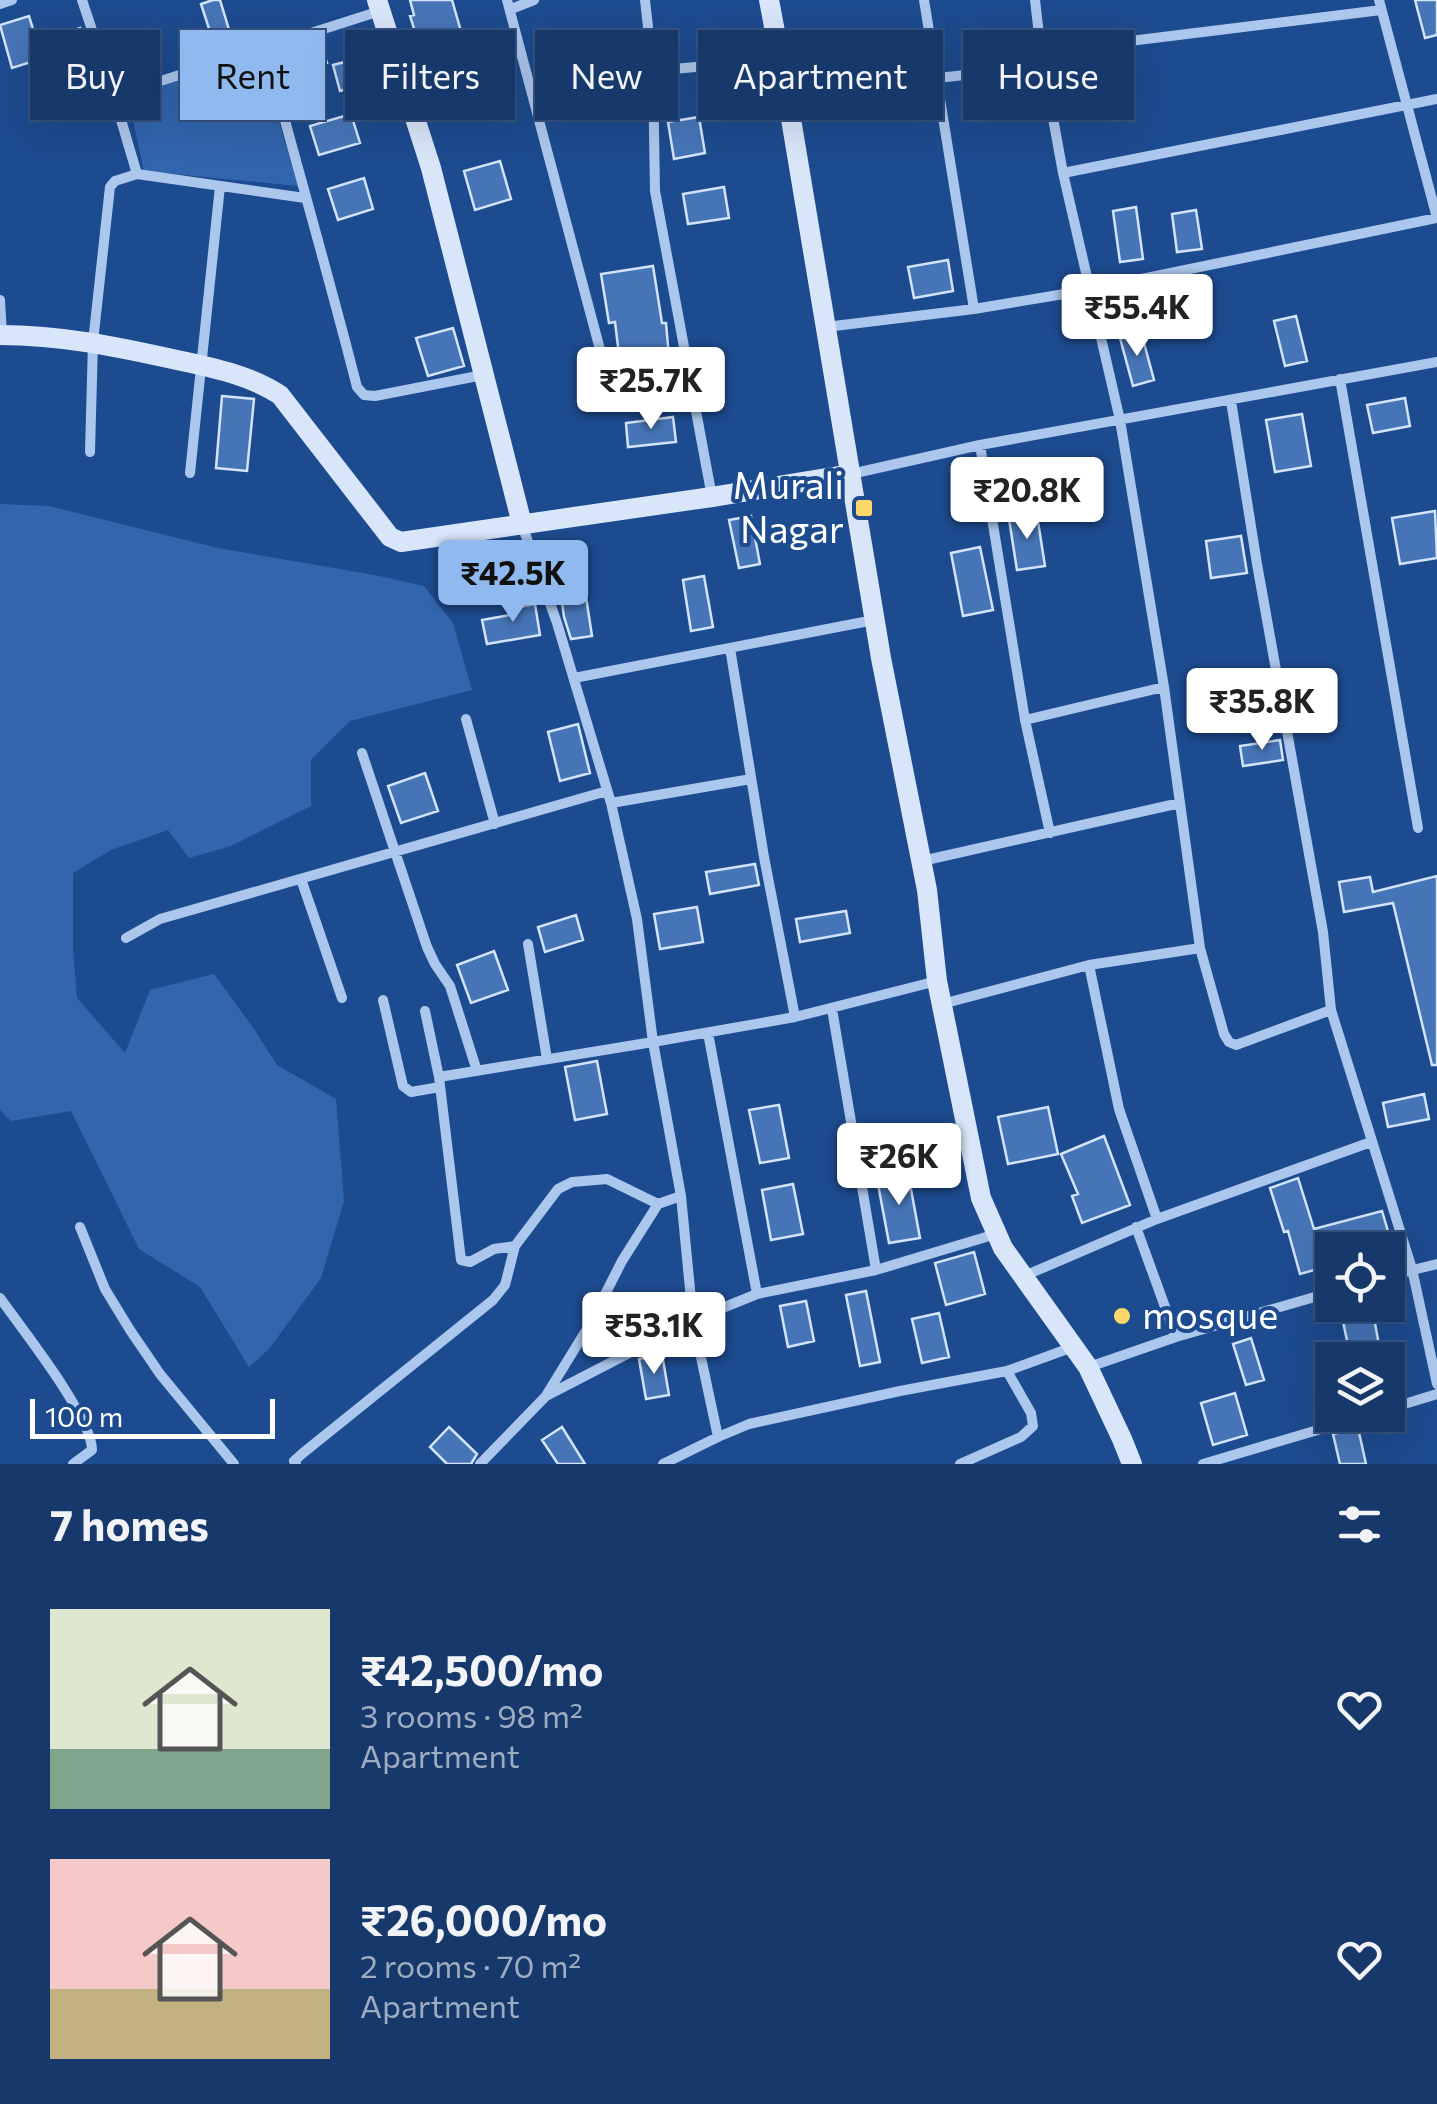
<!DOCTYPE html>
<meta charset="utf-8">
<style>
:root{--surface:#16386b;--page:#1f3f71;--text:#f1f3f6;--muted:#9eacc1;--line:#35527e;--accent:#90b9f0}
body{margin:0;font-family:Commissioner,sans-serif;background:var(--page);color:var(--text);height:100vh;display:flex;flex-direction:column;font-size:38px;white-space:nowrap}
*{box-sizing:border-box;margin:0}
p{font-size:32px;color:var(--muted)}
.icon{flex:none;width:55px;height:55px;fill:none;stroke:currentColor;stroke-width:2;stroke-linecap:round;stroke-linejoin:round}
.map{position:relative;height:1464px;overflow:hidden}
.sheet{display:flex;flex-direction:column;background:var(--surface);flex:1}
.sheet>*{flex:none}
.hud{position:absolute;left:30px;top:30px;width:1378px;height:90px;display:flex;gap:20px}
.controls{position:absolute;left:1315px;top:1232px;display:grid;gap:20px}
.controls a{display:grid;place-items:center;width:90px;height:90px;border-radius:0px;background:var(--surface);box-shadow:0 10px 40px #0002,0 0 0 2px var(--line);font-size:50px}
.scale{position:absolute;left:30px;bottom:25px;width:245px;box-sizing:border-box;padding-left:10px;border:5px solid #fff;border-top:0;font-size:28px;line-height:35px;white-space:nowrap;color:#fff;-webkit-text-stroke:8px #1d4b8f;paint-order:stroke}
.price{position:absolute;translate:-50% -85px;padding:0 22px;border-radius:10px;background:#fff;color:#222;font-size:32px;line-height:65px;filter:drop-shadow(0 2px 5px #0008)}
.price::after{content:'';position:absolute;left:50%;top:60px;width:30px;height:22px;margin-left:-15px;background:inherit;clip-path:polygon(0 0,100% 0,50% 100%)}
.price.on{background:var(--accent);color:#111}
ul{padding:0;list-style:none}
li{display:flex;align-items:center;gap:30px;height:250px;padding:0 50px}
li span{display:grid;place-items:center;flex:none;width:280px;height:200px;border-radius:0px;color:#555}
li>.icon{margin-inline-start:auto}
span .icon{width:120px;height:120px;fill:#fffc;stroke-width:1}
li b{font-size:42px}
h2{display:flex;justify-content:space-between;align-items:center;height:120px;padding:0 50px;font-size:42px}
.tag{padding:0 35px;border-radius:0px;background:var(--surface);box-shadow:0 10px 40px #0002,0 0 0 2px var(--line);font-size:35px;line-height:90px}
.tag.on{background:var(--accent);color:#111}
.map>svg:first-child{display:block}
.green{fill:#3165ad}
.building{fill:#4675b7;stroke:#d2e3fa;stroke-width:2.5}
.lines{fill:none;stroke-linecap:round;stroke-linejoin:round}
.street{stroke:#acc7ed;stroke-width:10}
.secondary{stroke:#d9e6fa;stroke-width:20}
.poi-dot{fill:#fcd76b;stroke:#1d4b8f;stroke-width:4}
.labels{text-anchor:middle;stroke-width:8;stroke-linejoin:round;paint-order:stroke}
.poi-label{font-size:38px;fill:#fff;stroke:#1d4b8f;text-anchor:end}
</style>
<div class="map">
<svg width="1437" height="1464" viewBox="0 0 1437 1464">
<rect width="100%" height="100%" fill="#1d4b8f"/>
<path class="green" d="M259,54l39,132 -154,-15 -16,-73z
M0,504l49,2 169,42 157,27 49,11 29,37 19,67 -122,31 -39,39v46l-80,40 -42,12 -21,-28 -57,20 -38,23v77l4,48 48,55 25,-63 64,-16 40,55 23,36 59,34 8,102 -23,77 -52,71 -20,18 -49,-80 -61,-38 -68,-138 -60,10 -11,-11z"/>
<path class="building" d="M213,0h7l10,33 -18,5 -11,-34z
M410,0h42l8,28 -42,13 -8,-25 4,-1z
M1415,0h22v35l-12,3z
M29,16l8,26 43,-14 6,21 -34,11 -2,-4 -38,12 -12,-43z
M626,34l16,51 -49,16 -4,-12 -33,11 -13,-37z
M319,40l8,23 -40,13 -7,-24z
M372,55l7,25 -39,11 -7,-26z
M470,62l7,23 -32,9 -7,-22z
M351,114l9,29 -41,12 -9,-29z
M699,117l6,36 -31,6 -6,-37z
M500,161l11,38 -36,11 -11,-39z
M364,178l9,31 -35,11 -10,-31z
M724,187l5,31 -41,6 -5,-30z
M1136,207l7,52 -23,3 -7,-51z
M1196,210l6,39 -25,3 -5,-38z
M948,260l5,31 -39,7 -6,-31z
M653,266l9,57h4l6,68 -48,5 -9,-74 -6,1 -8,-49z
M1296,316l11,45 -22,5 -11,-45z
M453,328l11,38 -36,10 -12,-38z
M1141,332l13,48 -21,6 -13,-48z
M222,396l32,3 -7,72 -31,-3z
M1405,398l5,28 -37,7 -6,-28z
M1302,414l9,52 -36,6 -9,-52z
M673,417l3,25 -48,5 -2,-24z
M1435,511l2,47 -37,6 -8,-46z
M1037,515l8,51 -28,4 -8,-51z
M751,516l9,48 -21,4 -10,-48z
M1241,536l6,37 -36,5 -5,-37z
M980,547l13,63 -30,6 -12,-63z
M704,576l9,51 -22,4 -8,-51z
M584,584l8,52 -21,3 -7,-22 -4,-29z
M535,604l5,31 -53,9 -5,-24 28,-5 -1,-6z
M578,724l12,49 -30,8 -12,-49z
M1280,740l3,20 -40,6 -3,-20z
M425,773l13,38 -37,12 -13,-37z
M755,864l4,21 -49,9 -4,-22z
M1437,876v189h-5l-39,-162 -49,9 -5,-30 31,-5 3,15z
M697,907l6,35 -43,7 -6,-35z
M846,911l4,22 -50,9 -4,-23z
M576,915l7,25 -38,12 -7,-25z
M494,951l14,39 -37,13 -14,-38z
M597,1061l10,53 -32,6 -10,-53z
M1424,1094l5,25 -41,8 -5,-24z
M779,1105l10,53 -29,5 -11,-53z
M1048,1107l10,47 -50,10 -10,-47z
M1104,1136l26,69 -48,18 -10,-27 6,-2 -17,-40z
M908,1173l12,65 -31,5 -12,-64z
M1298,1178l16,51 68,-18 10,34 -17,5h-43v15l-32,9 -12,-43 -4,1 -14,-44z
M793,1184l10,50 -32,6 -9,-50z
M974,1252l11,42 -39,11 -11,-42z
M866,1291l14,71 -20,4 -14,-71z
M806,1301l8,40 -26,6 -8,-41z
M1372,1307l7,38 -30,5 -8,-38z
M939,1313l10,44 -27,6 -10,-44z
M1251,1338l13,42 -18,5 -13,-41z
M662,1354l7,41 -23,4 -7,-40z
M1235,1393l12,42 -34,10 -12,-42z
M449,1427l28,27 -6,10h-24l-17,-17z
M562,1427l23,37h-27l-16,-24z
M1358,1428l8,36h-26l-7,-30z"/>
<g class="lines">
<path class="street" d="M82,0l32,96 23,78 168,24
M507,0l95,357
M645,0l8,71 2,120 57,306
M924,0l50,309 114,-19 349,-72 -58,-218
M0,4l12,-4
M511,9l23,-9
M265,46c30,114 63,227 92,341l7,8 11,1 108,-21
M1041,52l340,-42
M653,71l127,-12
M787,95l257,-29
M114,96l266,-85
M1063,173l374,-74
M0,300l2,35
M826,327l148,-18
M1340,379l78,449
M1231,401l26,163 66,368 8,78 81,259 25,115
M980,445l45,275 25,113
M90,452l3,-110 17,-155 5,-6 22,-7
M190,473l30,-287
M851,474l129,-29 457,-83
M522,525l35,98 54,180 26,116 16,123 142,-25
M730,648l34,209 31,160 142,-36
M574,678l300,-58
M466,719l29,105
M1025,720l139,-33
M362,753l65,194 8,17 15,22 27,85
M611,803l140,-24
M1180,803l20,145 24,86 5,8 7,3 95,-35
M922,861l258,-58 -16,-116 -44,-267 -57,-247 -22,-121 -6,-52
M301,879l41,119
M126,938l34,-19 447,-128
M528,944l19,115
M1089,965l30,144 38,110
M383,1000l20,86 8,6 29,-5
M942,1004l147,-39 111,-17
M832,1009l44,261
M425,1011l14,66 22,183 9,2 24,-13 21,-3
M708,1033l49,261
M439,1077l214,-35 28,154 12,124 25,117
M80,1227l25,62 25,41 30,44 74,90
M1136,1227l40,110
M1024,1276l133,-57 214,-77
M1388,1276l49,-12
M0,1298c22,31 92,119 92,152l-19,14
M1089,1367l87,-30 156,-45
M547,1394l43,-70 32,-63 36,-57 23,-8
M1388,1409l49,-15
M296,1464l-2,-3 9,-8 190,-153 12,-15 10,-39 43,-57 14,-7 35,-3 51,25
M480,1464l66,-68 147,-76 64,-26 119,-24 120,-36
M663,1464l55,-27 31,-13 151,-33 107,-20 66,-24
M960,1464l61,-27 12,-11 -2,-13 -24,-42
M1203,1464l165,-49"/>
<path class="secondary" d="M377,0l54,168 91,356
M769,0l18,95 94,563 46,232 10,91 44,217 22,50 85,119 34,72 10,25
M0,335c62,0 118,12 177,25 36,8 73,15 103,35l110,142 11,5 311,-45 139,-23"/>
</g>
<g class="poi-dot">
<rect x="854" y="498" width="20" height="20" rx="5"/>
<circle cx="1122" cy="1316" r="10"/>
</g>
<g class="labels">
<g class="poi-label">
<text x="844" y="499">Murali<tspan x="844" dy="44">Nagar</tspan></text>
<text x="1142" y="1329" text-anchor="start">mosque</text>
</g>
</g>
</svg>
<div class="controls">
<a><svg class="icon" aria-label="locate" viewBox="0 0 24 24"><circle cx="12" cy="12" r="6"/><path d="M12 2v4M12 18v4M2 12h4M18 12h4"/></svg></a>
<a><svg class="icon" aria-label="layers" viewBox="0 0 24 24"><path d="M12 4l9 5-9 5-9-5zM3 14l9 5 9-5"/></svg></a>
</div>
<div class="scale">100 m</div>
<b class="price" style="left:1137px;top:359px">₹55.4K</b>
<b class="price" style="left:651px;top:432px">₹25.7K</b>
<b class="price" style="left:1027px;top:542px">₹20.8K</b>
<b class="price on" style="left:513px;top:625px">₹42.5K</b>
<b class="price" style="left:1262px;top:753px">₹35.8K</b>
<b class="price" style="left:899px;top:1208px">₹26K</b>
<b class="price" style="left:654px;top:1377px">₹53.1K</b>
<div class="hud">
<a class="tag">Buy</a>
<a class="tag on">Rent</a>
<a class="tag">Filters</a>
<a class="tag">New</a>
<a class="tag">Apartment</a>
<a class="tag">House</a>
</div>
</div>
<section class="sheet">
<h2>7 homes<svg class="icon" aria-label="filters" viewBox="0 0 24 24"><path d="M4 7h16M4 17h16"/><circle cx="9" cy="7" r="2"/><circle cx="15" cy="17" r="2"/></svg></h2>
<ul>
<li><span style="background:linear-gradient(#dfe7d0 70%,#7fa58c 0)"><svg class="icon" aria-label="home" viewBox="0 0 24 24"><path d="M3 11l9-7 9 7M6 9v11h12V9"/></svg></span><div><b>₹42,500/mo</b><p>3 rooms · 98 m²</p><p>Apartment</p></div><svg class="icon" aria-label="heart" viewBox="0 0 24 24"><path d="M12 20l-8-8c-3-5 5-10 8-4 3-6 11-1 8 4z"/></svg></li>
<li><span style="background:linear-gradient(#f6c9c9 65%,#c2b280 0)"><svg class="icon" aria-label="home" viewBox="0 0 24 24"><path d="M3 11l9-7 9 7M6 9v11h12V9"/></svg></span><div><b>₹26,000/mo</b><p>2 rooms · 70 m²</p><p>Apartment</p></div><svg class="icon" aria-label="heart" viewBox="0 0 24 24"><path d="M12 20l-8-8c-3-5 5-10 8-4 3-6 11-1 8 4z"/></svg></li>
</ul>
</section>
